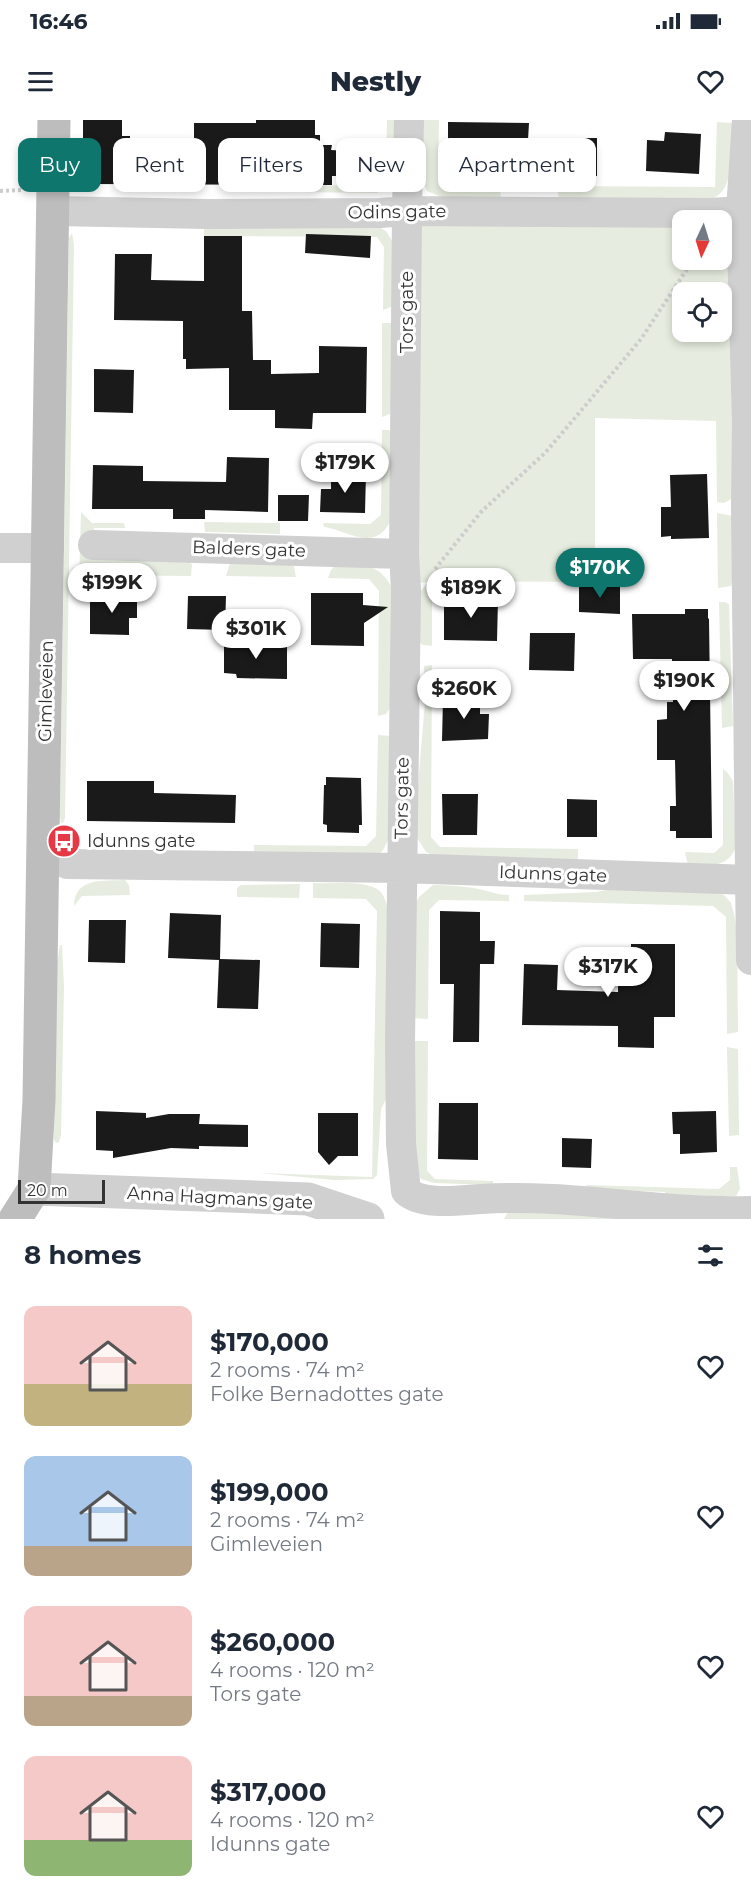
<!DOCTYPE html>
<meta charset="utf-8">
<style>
:root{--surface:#fff;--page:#f2f2f3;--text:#1f2937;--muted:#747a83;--accent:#0f766e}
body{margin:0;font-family:Montserrat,sans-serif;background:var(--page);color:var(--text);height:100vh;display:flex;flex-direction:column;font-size:22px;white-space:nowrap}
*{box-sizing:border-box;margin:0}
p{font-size:20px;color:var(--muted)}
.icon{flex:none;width:33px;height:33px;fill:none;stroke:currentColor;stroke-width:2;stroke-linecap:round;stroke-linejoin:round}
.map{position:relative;height:1099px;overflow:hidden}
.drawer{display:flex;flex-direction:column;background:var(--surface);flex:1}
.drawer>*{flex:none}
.guide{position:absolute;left:18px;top:18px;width:716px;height:54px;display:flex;gap:12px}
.needle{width:39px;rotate:184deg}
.fabs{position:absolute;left:672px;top:90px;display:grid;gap:12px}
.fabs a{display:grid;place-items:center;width:60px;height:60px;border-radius:12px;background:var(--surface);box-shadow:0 3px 9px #0003;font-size:30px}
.scale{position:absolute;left:18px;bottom:15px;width:87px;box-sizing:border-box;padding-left:6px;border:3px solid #333;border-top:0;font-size:16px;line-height:21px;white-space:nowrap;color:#333;-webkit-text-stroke:4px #fff;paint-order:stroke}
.price{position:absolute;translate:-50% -51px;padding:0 14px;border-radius:21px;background:#fff;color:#222;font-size:20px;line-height:39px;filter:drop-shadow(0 2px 3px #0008)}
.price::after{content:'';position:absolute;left:50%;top:36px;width:18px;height:14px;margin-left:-9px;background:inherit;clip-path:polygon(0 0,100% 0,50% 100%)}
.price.current{background:var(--accent);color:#fff}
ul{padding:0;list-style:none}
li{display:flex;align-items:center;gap:18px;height:150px;padding:0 24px}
li span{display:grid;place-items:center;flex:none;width:168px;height:120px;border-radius:12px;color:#555}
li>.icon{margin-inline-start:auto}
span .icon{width:72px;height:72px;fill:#fffc;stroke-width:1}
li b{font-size:26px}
h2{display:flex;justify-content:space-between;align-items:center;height:72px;padding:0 24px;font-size:26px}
.chip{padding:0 21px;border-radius:12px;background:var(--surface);box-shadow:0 3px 9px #0003;font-size:21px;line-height:54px}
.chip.current{background:var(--accent);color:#fff}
.status{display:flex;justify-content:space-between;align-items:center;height:42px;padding:0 30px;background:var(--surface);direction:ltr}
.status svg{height:16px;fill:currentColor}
header{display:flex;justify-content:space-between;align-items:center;height:78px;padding:0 24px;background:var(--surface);font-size:27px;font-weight:800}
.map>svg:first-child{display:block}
.green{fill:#e6ecdf;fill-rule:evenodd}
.building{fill:#1a1a1a}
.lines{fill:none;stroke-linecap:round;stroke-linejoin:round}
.path{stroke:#cdcdcd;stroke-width:4;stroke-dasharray:3 3;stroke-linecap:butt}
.minor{stroke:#d0d0d0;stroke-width:30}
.tertiary{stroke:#d0d0d0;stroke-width:33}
.secondary{stroke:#bdbdbd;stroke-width:33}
.labels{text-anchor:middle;stroke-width:6;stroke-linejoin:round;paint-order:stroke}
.street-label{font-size:18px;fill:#333;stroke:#fff}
.poi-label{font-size:18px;fill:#333;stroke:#fff;text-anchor:start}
</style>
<div class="status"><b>16:46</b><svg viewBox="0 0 49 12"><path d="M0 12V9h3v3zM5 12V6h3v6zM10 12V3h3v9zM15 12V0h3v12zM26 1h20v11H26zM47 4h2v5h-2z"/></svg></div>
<header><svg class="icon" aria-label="menu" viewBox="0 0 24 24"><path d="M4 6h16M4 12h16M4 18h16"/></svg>Nestly<svg class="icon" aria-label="heart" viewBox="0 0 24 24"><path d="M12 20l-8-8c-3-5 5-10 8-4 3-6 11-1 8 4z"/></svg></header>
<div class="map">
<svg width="751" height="1099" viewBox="0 0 751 1099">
<rect width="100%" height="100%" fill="#fff"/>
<path class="green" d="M387,0h9l-1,54 -5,8 -13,11 -80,-1 -1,-7 79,1 11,-11z
M421,0h18l-1,54 12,13h50l1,12 -53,1 -21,-9 -5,-11z
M717,2l16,1c-1,20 2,62 -16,73 -5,3 -14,4 -19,5l-139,-1 -2,-14 158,1z
M204,104l171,1 11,6 6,10 4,60 -5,6 -8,3 1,-63 -7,-10 -173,-1z
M682,104v36h40v-24l4,4 6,13 3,244 -11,6 -7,-1 -1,-81 -121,-3v164l-153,-1 -10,10v55l-9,-1 -7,-5v-43l12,-15 -12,1 3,-355 3,-3zM682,172h40v40h-40z
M72,113l2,12 -9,573 -2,5h-2l-1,-6 9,-579z
M382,203h12l-2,78 -2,13 -8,3z
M382,310h7l3,5 -2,87c-17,31 -42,8 -66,5l-1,-4 47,1 11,-9z
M81,392l11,11h32l1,5h-31l-2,32 95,1 5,3 -1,12 -101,-1 -11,9z
M717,393l16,3 2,53 -4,17 -13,2z
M204,402l76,1v11l-75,-2z
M231,440l62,3 3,14 -70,-1z
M335,446c25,0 42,-5 56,20l1,119 -6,9 -8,2 1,-125 -10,-12 -41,-1 3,-8z
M719,482h6l4,2 4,122 -11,2z
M432,545l-1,172 9,10 138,2v12h-131l-21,-9 -10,-16 -1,-14 10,-120 -1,-36z
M378,615l14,1 -3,102 -6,12 -8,8 -121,-4v-9l112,1 10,-10z
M723,649l4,3 6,9 3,66c-8,22 -29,18 -48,19l-3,-14 29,1 9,-8z
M125,760l4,5 1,10 -48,1 -8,10c0,-29 31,-25 51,-26z
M313,763c16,1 50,-3 64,6 7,4 9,13 11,21l-1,187 -6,12 -4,66 -4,4 -39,1 -75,-7 113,4 5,-266 -11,-12 -53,-1z
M300,764l-1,14 -62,-1v-9l4,-3z
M433,765c14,0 27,1 41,3 12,2 22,7 35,7v6l-70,-1 -10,10 -1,109 -16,-1v-107l7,-14z
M611,769l98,1 15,5 7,8 3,11 3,19 1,99 -11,2 -1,-117 -13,-11 -189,-5v-6l72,-3z
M60,825h2l2,42 -3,148 -2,7 -3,1 -2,-3 3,-177z
M412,921h16l-1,130 8,8 58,2v4l-59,-2 -13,-4 -6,-10z
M727,927l11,2 1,86 -10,1z
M730,1047h7l3,22 -4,7 -70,1 -1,-5 -77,-3 -2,-4 133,4 11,-9z
M508,1092l177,7h-181z"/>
<path class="building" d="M83,0h39v16h8v10l15,1v8l49,1v-33h62v-3h59v15h5v10h12l-1,5 16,1v25h-15v9l-239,-1 -10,-11z
M448,2l81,1 -2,34 -41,-3v20h-38z
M665,12l36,2 -2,40 -53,-3 1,-31 17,1z
M545,18h52v38h-52z
M306,114l65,2 -1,22 -65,-5z
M204,116h38v75h10l1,49h18v14l48,-1v-27l48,1 -1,66h-53l-1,16 -37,-1v-18h-46v-42l-43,1v-10h-3v-38l-69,-1 1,-66h37l-1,26 53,1z
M94,249l40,1 -1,43 -39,-1z
M227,337l42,1 -1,54 -63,-2v9h-32v-10h-81l1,-44 50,1v15l83,1z
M331,352l35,1 -1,40 -45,-1 1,-23h10z
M707,354l2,64 -38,1v-3l-10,1v-30h10l-1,-32z
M278,375h31l-1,26h-30z
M579,464l41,1v29l-41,-2z
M311,473h52v12l25,2 -24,16v23l-53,-1z
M90,474l47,1v23h-8v17l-39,-1z
M188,476h38l-1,34 -38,-1z
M444,478l54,1 -1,42 -53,-1z
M685,489h23v9l1,1 3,219h-36v-7h-6v-25h6l-1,-46h-18v-40l10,-1v-17h6l-1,-43h-39l-1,-45h53z
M530,513h45l-1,38 -45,-1z
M224,521l63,1v37l-50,-1 -1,-4 -12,-1z
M443,578l37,1v15h9l-1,25 -46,2z
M326,657l35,1 1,47h-3v8l-32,-1v-7l-4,-1 1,-39h2z
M87,661h67v12l82,2 -1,28 -148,-2z
M442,674h36l-1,41h-34z
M567,679l30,1v37h-30z
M440,791l40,1v29h15l-1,23h-14l-1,78h-26l1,-58h-14z
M170,793l51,2 -1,44 40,1 -2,49 -41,-1 2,-48 -51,-2z
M89,800h37l-1,43 -37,-1z
M321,803l39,1 -1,44 -39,-1z
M631,824h44v73h-21v31l-36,-1v-21l-96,-1 2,-61 34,1 -1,25 61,2v-15h13z
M439,983h39v57l-40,-1z
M96,991l50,2v5l23,-4h31l-1,10 49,1v22l-49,-1v3l-28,-1 -58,10v-7l-17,-1z
M716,991l1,41 -37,2v-20h-7l-1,-22z
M318,993h40v43h-20l-9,9 -11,-13z
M562,1018l30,1 -1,29 -29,-1z"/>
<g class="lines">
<path class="path" d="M0,71l23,-1
M435,449l46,-57 64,-59 40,-47 56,-67 52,-79"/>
<path class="minor" d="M409,0l-2,91 -3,343 2,36 -6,452 1,102 5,47c16,15 55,9 75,8 90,-6 180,15 270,12
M747,0l-6,91 6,211 -1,86 5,452
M54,91l153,3 173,-1 27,-2 303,2 31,-2
M93,425l311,9
M0,428h49
M67,744l334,4 350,12"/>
<path class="tertiary" d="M34,1069l274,10 60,20"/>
<path class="secondary" d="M15,1099l19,-30 5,-89 15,-980"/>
</g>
<defs>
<symbol id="bus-disc" viewBox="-11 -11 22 22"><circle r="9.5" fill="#e63946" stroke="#fff"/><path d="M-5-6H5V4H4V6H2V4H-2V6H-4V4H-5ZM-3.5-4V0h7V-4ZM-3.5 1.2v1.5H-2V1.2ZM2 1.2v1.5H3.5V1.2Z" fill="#fff"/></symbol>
</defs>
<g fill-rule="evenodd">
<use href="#bus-disc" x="45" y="702" width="38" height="38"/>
</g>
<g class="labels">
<g class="street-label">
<text transform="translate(397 92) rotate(-1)" y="6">Odins gate</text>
<text transform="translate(407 192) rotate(-90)" y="6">Tors gate</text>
<text transform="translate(249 429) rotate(2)" y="6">Balders gate</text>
<text transform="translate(46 571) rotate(-89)" y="6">Gimleveien</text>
<text transform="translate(402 678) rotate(-89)" y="6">Tors gate</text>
<text transform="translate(553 754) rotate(2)" y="6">Idunns gate</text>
<text transform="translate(220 1078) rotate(3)" y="6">Anna Hagmans gate</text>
</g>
<g class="poi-label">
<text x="87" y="727">Idunns gate</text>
</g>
</g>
</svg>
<div class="fabs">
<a><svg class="needle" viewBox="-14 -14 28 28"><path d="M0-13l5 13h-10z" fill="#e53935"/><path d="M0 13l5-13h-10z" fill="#747a83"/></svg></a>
<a><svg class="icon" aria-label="locate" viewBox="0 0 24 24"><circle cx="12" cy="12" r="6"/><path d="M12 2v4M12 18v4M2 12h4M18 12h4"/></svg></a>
</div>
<div class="scale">20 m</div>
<b class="price" style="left:345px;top:374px">$179K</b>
<b class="price current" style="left:600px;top:479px">$170K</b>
<b class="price" style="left:112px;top:494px">$199K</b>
<b class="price" style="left:471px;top:499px">$189K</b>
<b class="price" style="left:256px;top:540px">$301K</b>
<b class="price" style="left:684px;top:592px">$190K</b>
<b class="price" style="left:464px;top:600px">$260K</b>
<b class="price" style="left:608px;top:878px">$317K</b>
<div class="guide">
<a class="chip current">Buy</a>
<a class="chip">Rent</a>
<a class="chip">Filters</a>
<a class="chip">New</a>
<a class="chip">Apartment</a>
</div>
</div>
<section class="drawer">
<h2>8 homes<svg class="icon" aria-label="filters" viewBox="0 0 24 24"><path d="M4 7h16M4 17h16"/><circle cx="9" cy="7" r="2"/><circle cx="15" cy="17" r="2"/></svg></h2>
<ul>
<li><span style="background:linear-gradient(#f6c9c9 65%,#c2b280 0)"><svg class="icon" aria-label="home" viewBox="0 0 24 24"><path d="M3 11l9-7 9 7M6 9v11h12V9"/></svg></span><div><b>$170,000</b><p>2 rooms · 74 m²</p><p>Folke Bernadottes gate</p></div><svg class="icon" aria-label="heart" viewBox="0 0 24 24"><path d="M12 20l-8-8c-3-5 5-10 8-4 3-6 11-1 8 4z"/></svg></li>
<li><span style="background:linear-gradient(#a9c7e8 75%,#b9a48a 0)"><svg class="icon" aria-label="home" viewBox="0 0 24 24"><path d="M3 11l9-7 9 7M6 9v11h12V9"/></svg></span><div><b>$199,000</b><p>2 rooms · 74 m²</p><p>Gimleveien</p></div><svg class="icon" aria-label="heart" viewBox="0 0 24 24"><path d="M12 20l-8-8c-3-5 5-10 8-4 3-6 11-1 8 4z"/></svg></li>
<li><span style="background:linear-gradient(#f6c9c9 75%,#b9a48a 0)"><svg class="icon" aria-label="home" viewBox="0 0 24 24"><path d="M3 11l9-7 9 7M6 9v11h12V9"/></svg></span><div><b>$260,000</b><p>4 rooms · 120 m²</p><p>Tors gate</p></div><svg class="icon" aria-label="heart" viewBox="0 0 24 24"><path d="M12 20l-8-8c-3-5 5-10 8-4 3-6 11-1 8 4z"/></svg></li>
<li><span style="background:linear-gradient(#f6c9c9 70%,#8fb573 0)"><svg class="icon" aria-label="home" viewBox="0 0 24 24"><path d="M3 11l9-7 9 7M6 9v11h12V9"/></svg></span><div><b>$317,000</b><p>4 rooms · 120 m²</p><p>Idunns gate</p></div><svg class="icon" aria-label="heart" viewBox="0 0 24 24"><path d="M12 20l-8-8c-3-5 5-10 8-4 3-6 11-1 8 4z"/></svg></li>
</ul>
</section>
